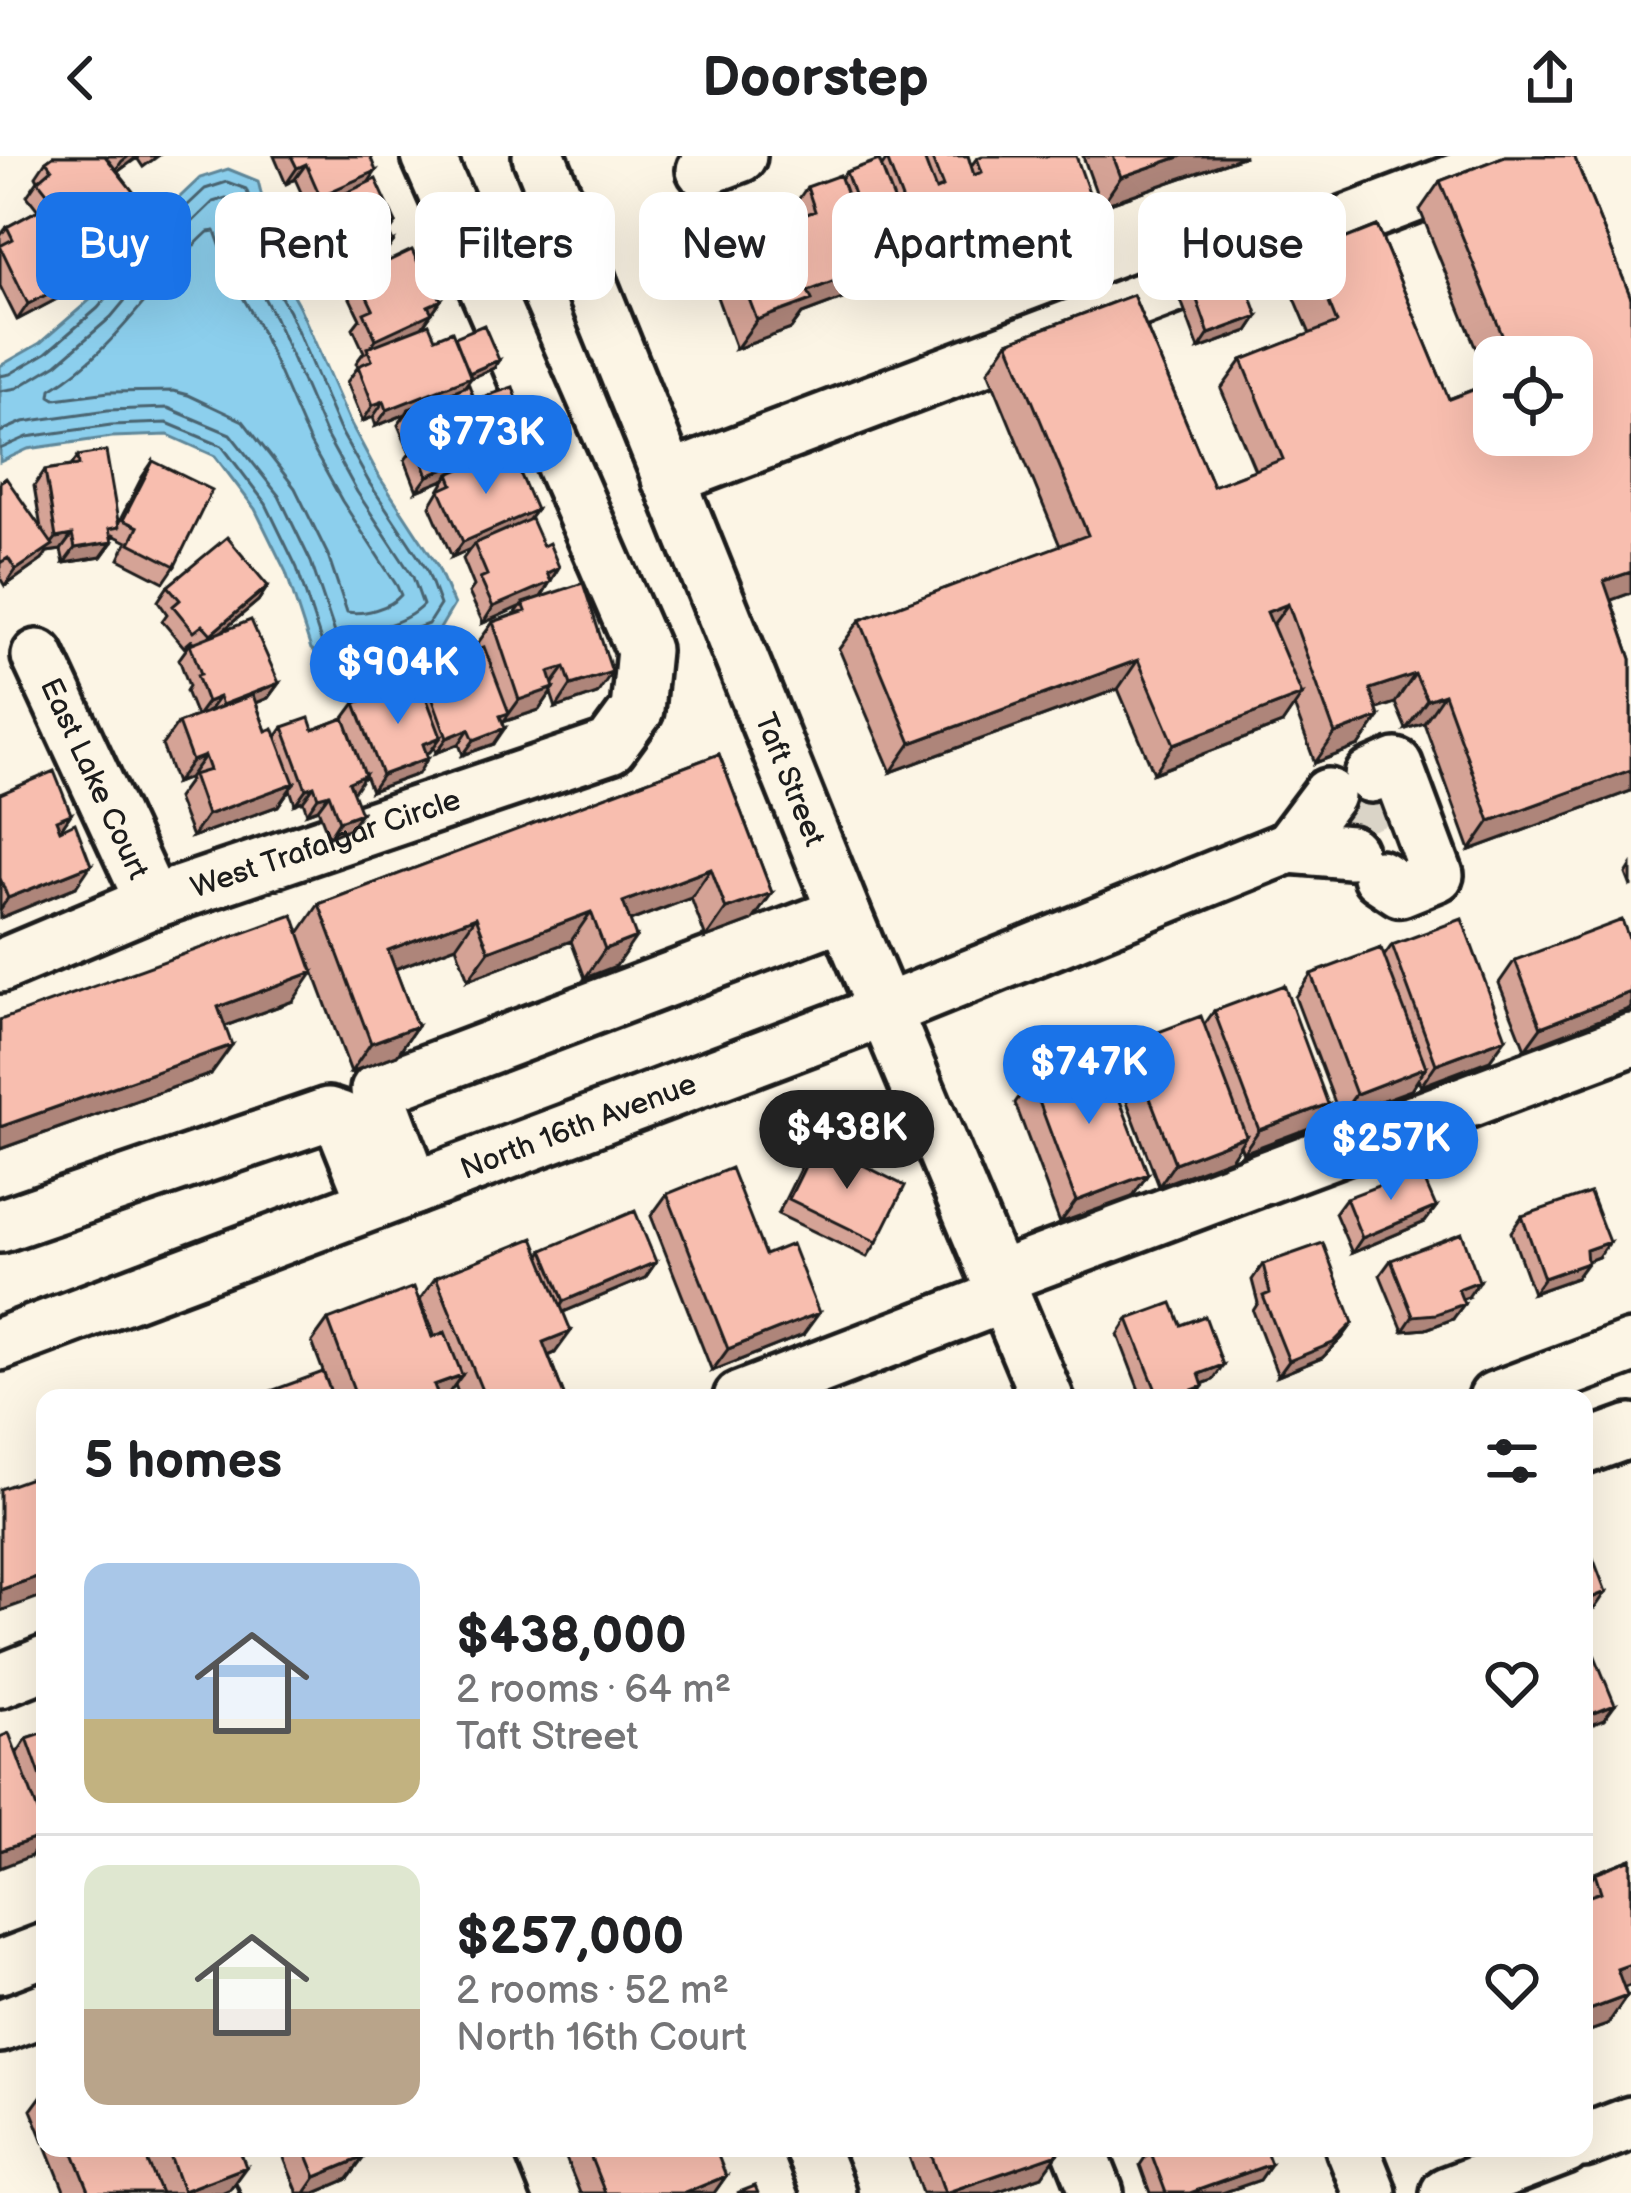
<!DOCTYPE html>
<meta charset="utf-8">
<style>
:root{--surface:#fff;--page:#f6f6f6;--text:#202124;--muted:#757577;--line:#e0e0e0;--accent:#1a73e8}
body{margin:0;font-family:"Balsamiq Sans",sans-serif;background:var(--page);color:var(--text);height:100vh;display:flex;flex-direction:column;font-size:45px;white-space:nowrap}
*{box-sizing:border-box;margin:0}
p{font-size:39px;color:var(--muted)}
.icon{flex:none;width:66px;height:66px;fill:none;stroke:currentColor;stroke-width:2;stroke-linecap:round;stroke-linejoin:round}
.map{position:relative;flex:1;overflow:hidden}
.drawer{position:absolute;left:36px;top:1233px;width:1557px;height:768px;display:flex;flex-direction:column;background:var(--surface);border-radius:24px;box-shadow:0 12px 48px #0002}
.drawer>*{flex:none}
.guide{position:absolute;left:36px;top:36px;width:1560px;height:108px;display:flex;gap:24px}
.buttons{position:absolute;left:1473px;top:180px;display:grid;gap:24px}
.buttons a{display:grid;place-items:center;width:120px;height:120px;border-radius:24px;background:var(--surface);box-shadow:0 12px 48px #0002;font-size:60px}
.price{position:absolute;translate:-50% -102px;padding:0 27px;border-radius:42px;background:var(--accent);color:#fff;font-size:39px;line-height:78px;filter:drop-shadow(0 3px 6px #0008)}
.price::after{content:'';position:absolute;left:50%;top:72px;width:36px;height:27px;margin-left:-18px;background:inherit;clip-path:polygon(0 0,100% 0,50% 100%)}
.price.selected{background:#222;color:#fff}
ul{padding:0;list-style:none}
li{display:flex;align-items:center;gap:36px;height:300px;padding:0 48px}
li+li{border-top:3px solid var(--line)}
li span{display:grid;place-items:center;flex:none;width:336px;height:240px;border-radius:24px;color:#555}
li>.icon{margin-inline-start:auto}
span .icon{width:144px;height:144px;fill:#fffc;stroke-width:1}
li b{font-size:51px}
h2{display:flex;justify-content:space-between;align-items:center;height:144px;padding:0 48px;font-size:51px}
.pill{padding:0 42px;border-radius:24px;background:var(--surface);box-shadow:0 12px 48px #0002;font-size:42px;line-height:108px}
.pill.selected{background:var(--accent);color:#fff}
header{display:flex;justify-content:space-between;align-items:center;height:156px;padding:0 48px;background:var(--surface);font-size:54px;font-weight:700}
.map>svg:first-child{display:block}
.water{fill:#8ccfed;stroke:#5f8799;stroke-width:3}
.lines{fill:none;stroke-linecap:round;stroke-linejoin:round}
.shore{stroke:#496470;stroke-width:3}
.minor-tunnel{stroke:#dad4c7;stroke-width:51;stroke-dasharray:51 26;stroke-linecap:butt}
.minor-casing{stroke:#1c1c1c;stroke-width:60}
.minor{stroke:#fcf5e5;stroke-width:51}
.wall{fill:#d5a396;stroke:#1c1c1c;stroke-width:3;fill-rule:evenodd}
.shaded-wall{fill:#ae857a;stroke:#1c1c1c;stroke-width:3}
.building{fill:#f8beaf;stroke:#1c1c1c;stroke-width:3}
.labels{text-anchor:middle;stroke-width:9;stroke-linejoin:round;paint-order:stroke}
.street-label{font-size:30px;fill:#1c1c1c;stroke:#fcf5e5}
</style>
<header><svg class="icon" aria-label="back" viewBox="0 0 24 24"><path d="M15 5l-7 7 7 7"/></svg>Doorstep<svg class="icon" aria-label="share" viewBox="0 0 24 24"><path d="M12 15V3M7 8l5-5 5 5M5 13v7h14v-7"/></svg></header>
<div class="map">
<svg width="1631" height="2037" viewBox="0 0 1631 2037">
<rect width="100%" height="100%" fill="#fcf5e5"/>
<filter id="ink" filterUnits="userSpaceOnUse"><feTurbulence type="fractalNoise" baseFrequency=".00833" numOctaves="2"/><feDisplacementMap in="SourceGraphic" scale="24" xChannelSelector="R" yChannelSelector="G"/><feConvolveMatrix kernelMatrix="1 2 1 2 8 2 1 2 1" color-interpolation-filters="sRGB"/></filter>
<g filter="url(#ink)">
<path class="water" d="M228,13l30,12 4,16v34l11,28 26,47 51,116 30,56 57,87 17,40 -16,27 -54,22 -53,9 -20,-14 -25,-77 -31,-63 -40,-53 -47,-21 -56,2 -84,12 -28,13v-96l40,-23 51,-44 71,-85 38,-36z"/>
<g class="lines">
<path class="shore" d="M215,75l17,47 27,48 51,117 32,58 55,85 4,9c-11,13 -38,20 -54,17l-19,-57 -33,-67 -52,-67 -55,-26 -15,-4 -64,1 -54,7 -5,-3 1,-7c67,-40 102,-107 157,-157z
M0,220l10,-2 36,-21 52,-45 72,-86 35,-33 22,-7 19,7 4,10 1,35 11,30 27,47 50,117 31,56 57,86 13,35 -12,19 -48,18 -49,7 -10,-8 -24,-73 -31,-64 -44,-58 -55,-23 -56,2 -84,12 -27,12
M0,235l17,-3 40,-24 54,-47 71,-85 31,-30 13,-4 6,2 3,5 1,32 12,31 27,50 50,115 32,59 56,85 10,28c-19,20 -61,29 -88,28l-24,-71 -32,-66 -49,-62 -62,-26 -60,2 -85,12 -23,10"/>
<path class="minor-tunnel" d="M1346,630l33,90"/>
<defs>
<g id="minor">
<path id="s1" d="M539,0l305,757 203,485"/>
<path d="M703,14l37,-14"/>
<path d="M668,323l852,-323"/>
<path id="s2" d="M38,500l114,246"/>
<path d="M1371,620l25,-11 41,110 -37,15 -21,-14"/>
<path d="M1289,691l39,-52"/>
<path id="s3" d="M0,810l152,-64 458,-155 27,-37 6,-60 -215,-494"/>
<path d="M414,1032l-37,-98 467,-177"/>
<path d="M0,1070l328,-112 12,4 34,85"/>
<path d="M997,1122l634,-238"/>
<path id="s4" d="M0,1188l884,-333 405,-164 61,5"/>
<path d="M740,1242l265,-102"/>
<path d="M1495,1242l136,-51"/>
<path d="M1584,1292l47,-17"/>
<path d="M0,1525l45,-18"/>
<path d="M0,1811l45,-17"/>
<path d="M0,1870l45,-17"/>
<path d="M1584,1985l47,-18"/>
<path d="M251,1992l19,45"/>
<path d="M541,1992l18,45"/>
<path d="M811,1992l18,45"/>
<path d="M1079,1992l18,45"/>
<path d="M1352,1992l18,45"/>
<path d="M1447,2037l118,-45"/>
</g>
</defs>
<use href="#minor" class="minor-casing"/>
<use href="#minor" class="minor"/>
</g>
<path class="wall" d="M53,0h105l-15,11 -6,-9 -20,14 11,42 -25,20 -6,-8 -27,21 4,43 -57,30 -17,-34v-50l7,-9 31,-17 -11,-14 11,-16 -2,-4 10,-15z
M274,0h96l-2,26 28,41 -7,10 4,9 -11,16 -62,29 -5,-11 -12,6 -18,-41 5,-7 -2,-4 11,-15 10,-5 -14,-31 -9,5z
M894,0h74l3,10 6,-8 114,40 -20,29 -53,20 -4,-12 -212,79 -11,15 -55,20 -35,-96 20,-29 64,4 5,-2 -3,-10 20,-29 34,-8 5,-7 36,-6 5,-7z
M1083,0h162l-144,50z
M1505,0h69l57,142v295l-20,7 20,59v132l-161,59 -46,-127 -18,6 -11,-26 -18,6 2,8 -20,29 -44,17 -21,-57 -12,18 -128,49 -36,-84 -227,83 -52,-123 21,-29 200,-74 -72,-175 20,-29 125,-47 80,191 42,-16 -34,-81 21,-29 68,-26 -22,-52 21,-29 68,-27 72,173 41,-16 -70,-173 20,-29zM1494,201h78v78h-78z
M357,120l68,1 16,23 -18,26 12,12 20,-1 39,31 -23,10 -7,9 12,16 7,-6 38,15 -6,8 -15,4 -9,32 12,16 33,38 -8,10 15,26 16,21 -18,30 56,97 -41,14 -5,-15 -12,17 -36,12 -9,22 -31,11 -4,-11 -23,9 -2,-6 -7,7 -9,20 -47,17 -6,-16 -13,16 -2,37 -21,9 -11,-28 -11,4 -4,-12 -8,3 -5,-15 -12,17 -86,31 -15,-39 13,-18 -1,-2 -13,5 -14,-38 16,-22 18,-7 -10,-25 3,-5 -10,-27 11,-15 4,-2 -2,-2 -8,7 -22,-26 5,-7 -9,-13 10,-15h100l-10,15 -36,30 57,52 -11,15 -12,5 10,28 10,6 7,-10 30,3 31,-12 11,-15 60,-8 -1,-2 11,-15 22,-8 9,-13 22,-8 -1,-5 16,-22 22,-8 6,-8 -38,17 -14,-30 5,-7 -11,-27 7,-10 -18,8 -22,-51 16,-27 -29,12 -12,-31 5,-7 -12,-28 8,-11 -30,12 -3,-9 -10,4 -16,-39 11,-15 -2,-4 8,-11 -11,-24 7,-9 -13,-27z
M1190,124l68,36 -10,15 -49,18 -20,-54z
M78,300l40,68 24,-47 11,-16 22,105 -11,16 -45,-23 8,-17 -14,-7 -1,7 -11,15 -37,6 -3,-13 -14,2 -5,8 -37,26 -5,-8v-96l41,46 -7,-42 11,-16 26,-4z
M719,598l53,139 -20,28 -46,17 -15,-40 -61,23 -14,45 -31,12 -14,-37 -103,39 -12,-34 -61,23 22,57 -20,29 -46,17 -45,-120 -13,49 -68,25 -14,48 -211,75v-129l299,-87 20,-29z
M0,638l71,20 -11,16 16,57 -76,31z
M1631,710v21l-5,-13z
M1631,788v64l-106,41 -26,-66 16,-23z
M1392,789l98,115 -69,26 -3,-7 -7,11 -71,26 -45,-119 16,-23 73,-18z
M1214,855l98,116 -69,26 -3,-8 -9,14 -72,27 -46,-121 16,-22 75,-18z
M1031,924l117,94 -16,23 -72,26 -45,-120z
M817,986l60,100 -10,15 -89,-43 28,-57z
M667,1038l98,61 38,80 -91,36 -61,-155z
M1346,1042l90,9 -11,15 -73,31 -17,-40z
M1522,1060l76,41 -11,4 -11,17 -43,15 -22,-61z
M543,1094l113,12 -11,16 -82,34 -8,41 -6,3 16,42h-105l-5,-13 -11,13h-111l-21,-56 16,-22 104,17 3,-1 -15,-37 16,-22 104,-22z
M1391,1104l77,37 -6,2 -9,20 -27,10 -23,2 -23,-56z
M1263,1108l90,59 -11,15 -20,20 -44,18 -25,-65 5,-8 -6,-23z
M1128,1163l53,6 32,55 -11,4 1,2 -8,12h-53l-24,-63z
M45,1576v104l-14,20 -14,-103 10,-15z
M1631,1703v126l-7,3 3,8 -20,29 -23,8v-145l11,-15z
M45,1935v53l-14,-34z
M47,1992h192l-9,41 -9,4h-156z
M280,1992h80l4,9 -16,22 -33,14h-17z
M562,1992h82l2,4 80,24 -12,17h-134z
M909,1992h146l-13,28 -49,17h-71l-15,-42z
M1150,1994l121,14 -11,16 -38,13h-72l-10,-28z"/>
<path class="shaded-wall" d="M129,0h9l-27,21 11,-16z
M1182,0h63l-144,50 20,-29z
M306,8l-11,15 -9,5 11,-16z
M376,15l-10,15 -57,25 11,-15z
M1091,42l-20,29 -53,20 20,-29z
M139,43l-11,15 -25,20 11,-15z
M1034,50l-20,29 -212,79 -11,15 -55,20 21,-29 51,-29z
M108,54l-11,16 -29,22 11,-15z
M393,86l-11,16 -62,29 11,-15z
M326,105l-11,15 -12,6 11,-15z
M85,119l-11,15 -57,30 11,-16z
M441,144l-20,28 -53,23 8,-12 52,-33z
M1258,160l-10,15 -49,18 10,-15z
M499,204l-5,8 -23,10 -11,15 -51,16 -3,5 -30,12 11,-16z
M384,245l-11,16 -10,4 10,-16z
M521,256l-6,8 -30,9 6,-8z
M498,291l-11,15 -38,12 -3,5 -29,12 11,-15z
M536,354l-11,15 -51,19 -4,5 -18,8 11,-15z
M72,379l-11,15 -14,2 -5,8 -37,26 11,-16 33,-23 7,-9z
M112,386l-11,15 -37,6 11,-15z
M559,411l-18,30 -58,26 10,-16z
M1631,416v21l-47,17 20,-29z
M268,430l-10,15 -58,49 11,-16z
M1288,448l-21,29v-21z
M1138,504l-20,29 -227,83 20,-29z
M565,511l-16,22 5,-1 -15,22 -36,12 16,-22 30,-28z
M612,516l-15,22 -41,14 15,-23z
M1415,518l-20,29 -46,15 21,-29z
M279,527l-11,15 -56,23 10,-16z
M1444,538l-20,29 -18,6 21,-29z
M1302,539l-20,29 -128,49 20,-29z
M219,541l-11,15 -12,5 11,-15z
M1379,561l-20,29 -44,17 20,-29z
M505,572l-11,16 -31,11 11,-15z
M469,573l-10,15 -23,9 11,-15z
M441,581l-11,15 -18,7 11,-15z
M205,600l-16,22 -13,5 16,-22z
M428,602l-10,16 -47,17 11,-16z
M1631,614v21l-161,59 20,-29z
M365,619l-10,15 -17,7 11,-15z
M294,627l-16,23 -86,31 15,-22z
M314,630l-11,15 -8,3 11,-15z
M329,638l-11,15 -11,4 11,-16z
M361,657l-11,15 -21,9 10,-16z
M71,658l-15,22v-16z
M91,709l-15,22 -76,31v-8l8,-12z
M711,713l-20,29 -88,33 20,-29z
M772,737l-20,28 -46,17 20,-29z
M591,756l-20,29 -103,39 21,-29z
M476,761l-20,29 -88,33 20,-29z
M636,781l-20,29 -31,12 20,-29z
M313,816l-20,29 -95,35 20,-29z
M1631,836v16l-106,41 16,-22z
M417,870l-20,29 -46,17 20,-29z
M1506,882l-16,22 -69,26 15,-22z
M232,889l-21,29 -211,75v-22z
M1426,911l-15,23 -71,26 16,-22z
M1328,948l-16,23 -69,26 16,-23z
M1246,980l-15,23 -72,27 16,-23z
M1148,1018l-16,23 -72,26 16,-22z
M1436,1051l-11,15 -73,31 10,-15z
M1609,1086l-11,15 -23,9 11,-16z
M656,1106l-11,16 -91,38 10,-15z
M1587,1107l-11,15 -43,15 11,-15z
M1479,1125l-11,16 -20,7 10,-15z
M1464,1148l-11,15 -27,10 -23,2 10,-15z
M819,1157l-16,22 -91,36 16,-22z
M1353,1167l-11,15 -20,20 -44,18 11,-15z
M571,1175l-16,22 -28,12 16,-23z
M1223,1209l-10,15 -25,9 11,-15z
M462,1219l-16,22 -20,1 8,-13z
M1203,1230l-8,12h-24z
M45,1418v21l-45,16v-21z
M1606,1436l-11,16 -11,4v-11z
M1615,1549l-11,15 -20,8v-11z
M45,1679l-14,21 -31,12v-17z
M1631,1808v21l-34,13 20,-29z
M1627,1840l-20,29 -23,8v-21z
M1058,1998l-16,22 -49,17h-48z
M364,2001l-16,22 -33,14h-10l11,-16z
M1271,2008l-11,16 -38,13h-32z
M246,2011l-16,22 -9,4h-40l2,-2z
M726,2020l-12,17h-29z"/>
<path class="building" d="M53,0h52l34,43 -25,20 -6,-9 -29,23 -41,-52 14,-12 -6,-8z
M291,0h79l6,15 -56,25 -14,-32 -9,4z
M894,0h29l13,34 7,-3 -12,-31h37l6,19 8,-3 -5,-14 5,-2h94l15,42 -53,20 -4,-12 -226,85 4,9 -55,20 -36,-96 55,-21 9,25 13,-5 -2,-5 19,-7 -8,-24 33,-12 16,45 6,-3 -16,-45 33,-12 17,45 7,-3 -16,-43z
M1113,0h69l-61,21z
M1505,0h69l57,142v274l-27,9 27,78v111l-141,51 -46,-127 -17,6 -12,-26 -45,15 9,28 -44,17 -47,-130 -21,8 35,83 -128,49 -36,-84 -227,83 -51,-123 228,-85 -80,-193 125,-47 80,191 70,-27 -41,-99 95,-37 -28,-70 68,-27 72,173 45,-17v53h78v-78h-61l-71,-176z
M376,23l20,44 -10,5 7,14 -62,30 -5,-11 -12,6 -18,-41 6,-3 -3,-8z
M48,49l37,70 -57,29 -28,-58 13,-7 -6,-12z
M412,94l13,27 4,-2 12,25 -13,6 4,7 -56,26 -12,-26 9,-4 -16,-33z
M1214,115l7,20 25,-8 12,33 -49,18 -19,-54z
M429,168l6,14 17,-7 19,46 -84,33 -3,-9 -11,4 -15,-39 14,-6 -5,-12z
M484,169l15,35 -30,13 -14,-36z
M469,229l7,18 8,-4 10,23 4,-1 5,10 -9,4 4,12 -70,29 -12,-31 7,-3 -14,-33z
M513,231l8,25 -28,8 -10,-23z
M106,295l13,76 -10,2 3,13 -37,6 -3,-13 -16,3 -11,-68 34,-5 -1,-9z
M495,298l8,18 14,-6 19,44 -73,32 -23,-52 13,-6 -4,-10z
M153,305l59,29 -37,76 -45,-23 8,-16 -15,-7z
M6,322l47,67 -37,25 -8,-12 -8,5v-81z
M531,363l12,27 6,-3 10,24 -12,6 4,9 -58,25 -13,-29 7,-3 -13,-31z
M227,381l41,49 -57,48 -8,-9 -9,7 -21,-26 7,-6 -12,-14z
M583,427l29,89 -41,13 -6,-18 -16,5 5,16 -35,12 -26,-78 33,-11 -3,-8z
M251,464l28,63 -57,22 -3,-8 -12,5 -10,-27 4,-1 -11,-30z
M484,491l25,66 -9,3 5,12 -31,12 -5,-11 -22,9 -22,-60 33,-12 -2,-9z
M408,527l5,13 11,-4 17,45 -18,7 5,14 -46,17 -27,-72z
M253,539l13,36 7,-3 21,55 -87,32 -14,-40 17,-5 -5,-14 -13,5 -14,-38z
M309,562l4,12 31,-12 21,57 -16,7 12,31 -22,8 -10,-27 -11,3 -4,-11 -8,3 -23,-62z
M719,598l53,139 -46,16 -15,-40 -88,33 13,35 -31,12 -14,-37 -102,39 -13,-34 -88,33 29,76 -46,17 -52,-139z
M54,615l17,43 -15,6 4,10 15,-7 16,42 -83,33 -8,-20v-84z
M293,759l20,57 -95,35 14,38 -232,82v-107z
M1462,763l44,119 -70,26 -44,-119z
M1622,764l9,24v48l-90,35 -26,-67z
M1381,792l45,119 -70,27 -45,-120z
M1284,829l44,119 -69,26 -45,-119z
M1201,860l45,120 -71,27 -46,-120z
M1102,898l46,120 -72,27 -45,-121z
M817,986l88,44 -28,56 -88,-43z
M731,1012l34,87 27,-11 27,69 -91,36 -61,-155z
M1420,1014l16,37 -74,31 -16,-40z
M1590,1037l19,49 -23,8 1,13 -43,15 -22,-62z
M635,1055l21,51 -92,39 -21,-51z
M1462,1077l17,48 -21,8 6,15 -28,10 -23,2 -22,-56z
M533,1082l38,93 -28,11 22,56h-80l-49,-121z
M1323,1087l30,80 -20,20 -44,18 -26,-65 7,-3 -7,-29z
M414,1131l18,50 13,-5 17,43 -28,10 5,13h-82l-29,-78z
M1172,1147l9,22 24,-9 18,49 -24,9 4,12 -32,12h-12l-31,-79z
M323,1216l10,26h-81z
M963,1231l4,11h-32z
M45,1317v101l-45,16v-101z
M1587,1386l19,50 -22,9v-58z
M1592,1493l23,56 -31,12v-65z
M45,1576v56l-18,-50z
M9,1577l36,97v5l-45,16v-114z
M1631,1703v105l-14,5 10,27 -43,16v-114l17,-6 -6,-19z
M72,1992h70l19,45h-71z
M167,1992h72l7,19 -63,24z
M304,1992h56l4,9 -48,20z
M587,1992h57l2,4 11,-4h58l11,28 -41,17h-80z
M929,1992h126l3,6 -113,39z
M1155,1992h110l6,16 -81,29h-24l-16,-43z
M755,2030l3,7h-21z"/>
</g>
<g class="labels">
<g class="street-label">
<text dy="10" stroke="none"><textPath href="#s1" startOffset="672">Taft Street</textPath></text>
<text dy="10" stroke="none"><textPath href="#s2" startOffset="135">East Lake Court</textPath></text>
<text dy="10" stroke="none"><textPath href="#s3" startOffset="348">West Trafalgar Circle</textPath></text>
<text dy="10" stroke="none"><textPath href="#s4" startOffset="618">North 16th Avenue</textPath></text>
</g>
</g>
</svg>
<div class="buttons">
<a><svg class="icon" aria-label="locate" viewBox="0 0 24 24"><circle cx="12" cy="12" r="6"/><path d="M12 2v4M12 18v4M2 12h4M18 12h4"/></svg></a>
</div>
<b class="price" style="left:486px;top:341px">$773K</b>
<b class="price" style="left:398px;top:571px">$904K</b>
<b class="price" style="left:1089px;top:971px">$747K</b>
<b class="price selected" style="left:847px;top:1036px">$438K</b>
<b class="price" style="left:1391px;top:1047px">$257K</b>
<div class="guide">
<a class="pill selected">Buy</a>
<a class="pill">Rent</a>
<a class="pill">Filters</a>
<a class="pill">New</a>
<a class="pill">Apartment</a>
<a class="pill">House</a>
</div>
<section class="drawer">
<h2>5 homes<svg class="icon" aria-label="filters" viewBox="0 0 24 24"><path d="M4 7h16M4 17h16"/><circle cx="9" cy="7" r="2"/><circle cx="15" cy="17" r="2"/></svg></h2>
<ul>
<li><span style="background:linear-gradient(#a9c7e8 65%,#c2b280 0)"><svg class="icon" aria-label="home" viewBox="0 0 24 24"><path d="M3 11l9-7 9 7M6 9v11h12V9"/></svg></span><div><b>$438,000</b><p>2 rooms · 64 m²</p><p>Taft Street</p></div><svg class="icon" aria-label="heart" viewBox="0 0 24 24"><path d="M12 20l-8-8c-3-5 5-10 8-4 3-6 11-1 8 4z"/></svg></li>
<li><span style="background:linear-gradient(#dfe7d0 60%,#b9a48a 0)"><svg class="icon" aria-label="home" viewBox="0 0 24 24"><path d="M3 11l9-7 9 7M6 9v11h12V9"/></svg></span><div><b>$257,000</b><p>2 rooms · 52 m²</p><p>North 16th Court</p></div><svg class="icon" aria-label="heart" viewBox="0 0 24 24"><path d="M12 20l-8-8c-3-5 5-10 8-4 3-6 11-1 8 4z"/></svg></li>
</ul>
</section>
</div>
